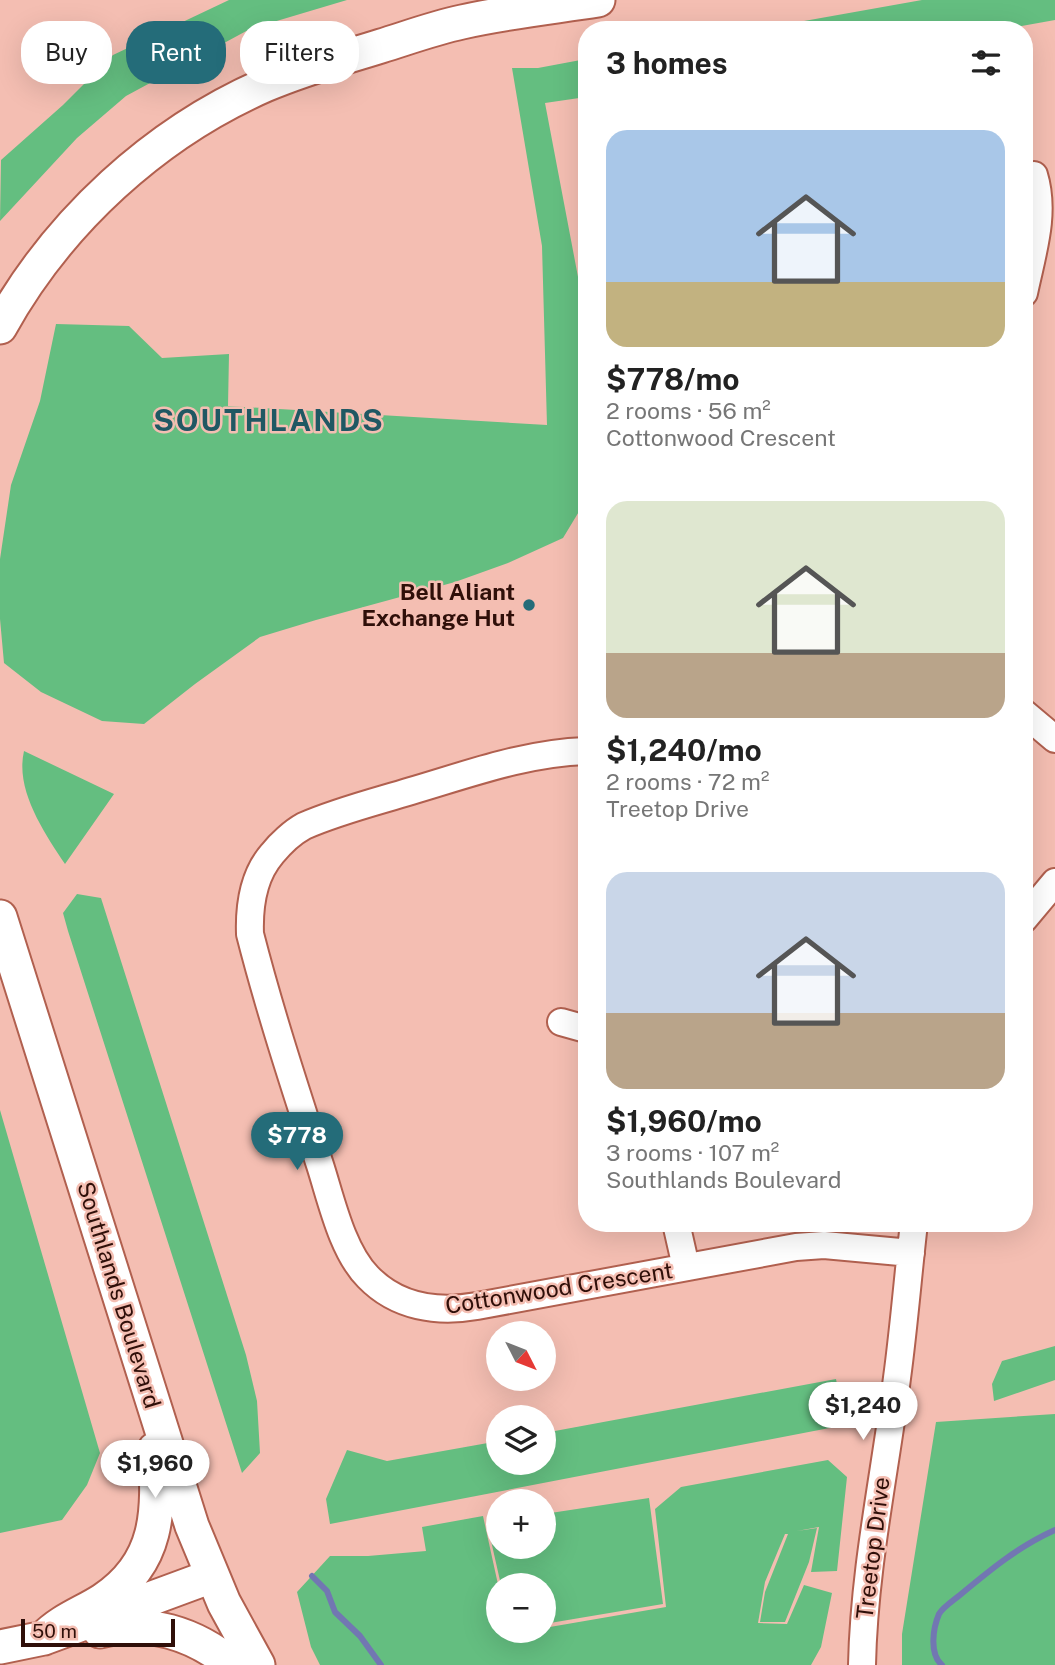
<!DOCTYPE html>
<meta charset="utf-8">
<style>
:root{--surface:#fff;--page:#f6f6f6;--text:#222;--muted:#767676;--accent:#246c79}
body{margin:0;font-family:"Public Sans",sans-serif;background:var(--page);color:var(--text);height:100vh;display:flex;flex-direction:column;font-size:26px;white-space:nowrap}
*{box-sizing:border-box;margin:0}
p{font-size:23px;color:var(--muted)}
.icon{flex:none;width:38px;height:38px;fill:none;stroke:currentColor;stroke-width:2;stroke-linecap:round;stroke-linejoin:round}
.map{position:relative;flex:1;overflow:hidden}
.details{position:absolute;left:578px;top:21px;width:455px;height:1211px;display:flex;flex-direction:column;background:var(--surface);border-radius:28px;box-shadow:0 7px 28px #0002}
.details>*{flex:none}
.banner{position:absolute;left:21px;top:21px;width:452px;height:63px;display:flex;gap:14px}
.needle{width:46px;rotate:132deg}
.controls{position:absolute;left:486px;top:1321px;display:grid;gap:14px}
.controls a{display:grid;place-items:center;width:70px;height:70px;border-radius:50%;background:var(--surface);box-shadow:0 7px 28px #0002;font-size:35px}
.scale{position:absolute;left:21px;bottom:18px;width:154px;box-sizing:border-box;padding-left:7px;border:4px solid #2f0f09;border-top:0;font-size:19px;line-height:24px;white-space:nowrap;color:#2f0f09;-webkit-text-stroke:5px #f4beb2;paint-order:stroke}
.price{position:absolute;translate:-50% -60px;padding:0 16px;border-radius:24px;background:#fff;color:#222;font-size:23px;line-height:46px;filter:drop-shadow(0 2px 4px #0008)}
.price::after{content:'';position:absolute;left:50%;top:42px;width:21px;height:16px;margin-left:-10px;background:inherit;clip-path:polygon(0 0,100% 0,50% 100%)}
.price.selected{background:var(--accent);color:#fff}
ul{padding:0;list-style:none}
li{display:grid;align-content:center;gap:14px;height:371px;padding:0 28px}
li span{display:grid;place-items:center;height:217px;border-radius:21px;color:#555}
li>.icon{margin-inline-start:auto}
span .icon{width:126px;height:126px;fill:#fffc;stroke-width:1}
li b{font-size:30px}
h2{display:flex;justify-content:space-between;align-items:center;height:84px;padding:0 28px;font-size:30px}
.tag{padding:0 24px;border-radius:28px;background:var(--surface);box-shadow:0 7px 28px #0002;font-size:24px;line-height:63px}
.tag.selected{background:var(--accent);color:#fff}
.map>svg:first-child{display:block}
.green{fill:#64be80}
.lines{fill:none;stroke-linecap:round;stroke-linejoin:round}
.stream{stroke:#7277b2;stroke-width:6}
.minor-casing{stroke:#b1604f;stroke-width:30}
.major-casing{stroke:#b1604f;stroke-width:37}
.minor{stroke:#fff;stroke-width:26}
.major{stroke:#fff;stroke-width:33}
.poi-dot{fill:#246c79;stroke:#f4beb2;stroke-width:2.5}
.labels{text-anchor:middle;stroke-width:5;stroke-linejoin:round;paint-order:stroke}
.poi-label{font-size:23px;font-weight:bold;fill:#2f0f09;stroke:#f4beb2;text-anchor:end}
.street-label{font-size:23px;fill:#2f0f09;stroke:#f4beb2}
.district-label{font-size:30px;font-weight:bold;letter-spacing:2px;fill:#205863;stroke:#f4beb2}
</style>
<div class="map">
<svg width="1055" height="1665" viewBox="0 0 1055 1665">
<rect width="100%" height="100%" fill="#f4beb2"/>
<path class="green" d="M229,0h118l-97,29 -124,67 -49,42 -77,83 1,-61 62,-55 50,-50z
M922,0h133v20l-55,10h-246z
M586,59v38l-41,6 41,216v181l-23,38 -55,25 -53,19 -139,38 -56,17 -65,47 -51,40 -42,-3 -61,-29 -37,-29 -4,-44v-60l11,-74 29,-84 16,-77 73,2 33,32 67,-4 -1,52 319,19 -5,-179 -30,-178h26z
M24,751l90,43 -49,70c-21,-32 -50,-74 -41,-113z
M77,894l24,4 145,457 11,46 3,52 -18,20 -174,-542 -5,-18z
M0,1110l100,343 -13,32 -25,35 -62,13z
M1055,1346v34l-61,21 -2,-17 10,-23z
M836,1379l9,46 -515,99 -4,-25 21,-49 40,11 112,-20v22h45v-30z
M1055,1414v251h-153v-31l34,-212z
M828,1460l19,17 -10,94 -26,1 8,-45 -22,4 20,-3 -8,34 -24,60h-25l5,-30 23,-58h-3l-20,48 -7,41 29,1 17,-39 28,8 -11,54 -10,18h-491l-9,-18 -14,-55 33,-36h38l58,-5 -4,-24 61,-11 16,73v42h9l1,3 35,-3v-3l122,-21 -11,-98 26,-22z
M649,1498l14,106 -119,20v-38l-43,-1 -14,-62 12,-2v26h45v-33z"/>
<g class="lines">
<path class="stream" d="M312,1576l15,15 8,21 25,24 21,29
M942,1665c-13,-11 -9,-37 -3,-51 4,-7 15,-14 21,-19 30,-25 59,-49 95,-65"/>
<defs>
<path id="minor" d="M1024,293c8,-39 22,-79 10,-118
M1024,713l31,26
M586,751c-61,2 -117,23 -175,40 -36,11 -73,20 -107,35 -11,6 -24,18 -32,28 -19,22 -23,52 -22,80 20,78 45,154 70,231 11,34 22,86 48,112 29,30 69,36 109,29l319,-59 28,-2 87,8
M1024,919l31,-37
M561,1022l25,7
M676,1223l10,44
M862,1665c2,-97 23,-192 35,-287 7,-52 11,-103 17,-155"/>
<path id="major" d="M0,327c58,-105 155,-194 265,-242 37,-16 77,-27 116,-39 26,-8 53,-18 81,-24 44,-10 91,-15 136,-22
M0,917l192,609 32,77 34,62
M100,1631c46,-13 96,3 132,34
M44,1638c17,-18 39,-25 59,-38 57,-38 56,-89 52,-151
M0,1647l44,-9 168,-62"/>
</defs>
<use href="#minor" class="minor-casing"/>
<use href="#major" class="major-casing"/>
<use href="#minor" class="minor"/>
<use href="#major" class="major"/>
</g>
<circle class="poi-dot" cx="529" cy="605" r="7"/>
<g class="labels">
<g class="poi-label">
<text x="515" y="600">Bell Aliant<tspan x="515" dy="26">Exchange Hut</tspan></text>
</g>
<g class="street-label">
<text transform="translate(559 1288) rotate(-9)" y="8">Cottonwood Crescent</text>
<text transform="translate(119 1295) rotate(73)" y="8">Southlands Boulevard</text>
<text transform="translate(873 1548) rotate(-83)" y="8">Treetop Drive</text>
</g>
<g class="district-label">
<text x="269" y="431">SOUTHLANDS</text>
</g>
</g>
</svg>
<div class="controls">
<a><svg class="needle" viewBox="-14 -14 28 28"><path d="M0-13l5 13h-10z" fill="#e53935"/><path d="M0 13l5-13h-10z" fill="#767676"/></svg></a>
<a><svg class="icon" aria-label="layers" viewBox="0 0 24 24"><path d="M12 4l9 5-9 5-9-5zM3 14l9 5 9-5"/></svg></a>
<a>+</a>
<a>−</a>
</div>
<div class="scale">50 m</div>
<b class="price selected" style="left:297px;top:1172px">$778</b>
<b class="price" style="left:863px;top:1442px">$1,240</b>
<b class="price" style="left:155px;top:1500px">$1,960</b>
<div class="banner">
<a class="tag">Buy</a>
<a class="tag selected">Rent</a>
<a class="tag">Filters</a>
</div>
<section class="details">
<h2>3 homes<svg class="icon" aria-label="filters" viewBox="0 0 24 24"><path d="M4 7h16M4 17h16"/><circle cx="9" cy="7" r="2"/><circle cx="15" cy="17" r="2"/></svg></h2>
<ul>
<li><span style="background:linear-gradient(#a9c7e8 70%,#c2b280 0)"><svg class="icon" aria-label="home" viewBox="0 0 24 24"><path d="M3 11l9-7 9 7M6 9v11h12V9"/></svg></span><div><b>$778/mo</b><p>2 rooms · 56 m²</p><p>Cottonwood Crescent</p></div></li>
<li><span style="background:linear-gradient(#dfe7d0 70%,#b9a48a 0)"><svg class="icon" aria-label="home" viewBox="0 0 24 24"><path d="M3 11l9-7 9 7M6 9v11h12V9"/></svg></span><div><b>$1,240/mo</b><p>2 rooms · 72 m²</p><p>Treetop Drive</p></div></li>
<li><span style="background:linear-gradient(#c9d6e8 65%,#b9a48a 0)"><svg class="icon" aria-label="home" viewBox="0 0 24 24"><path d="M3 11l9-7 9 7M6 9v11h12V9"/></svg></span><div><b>$1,960/mo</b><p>3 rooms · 107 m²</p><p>Southlands Boulevard</p></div></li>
</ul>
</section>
</div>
